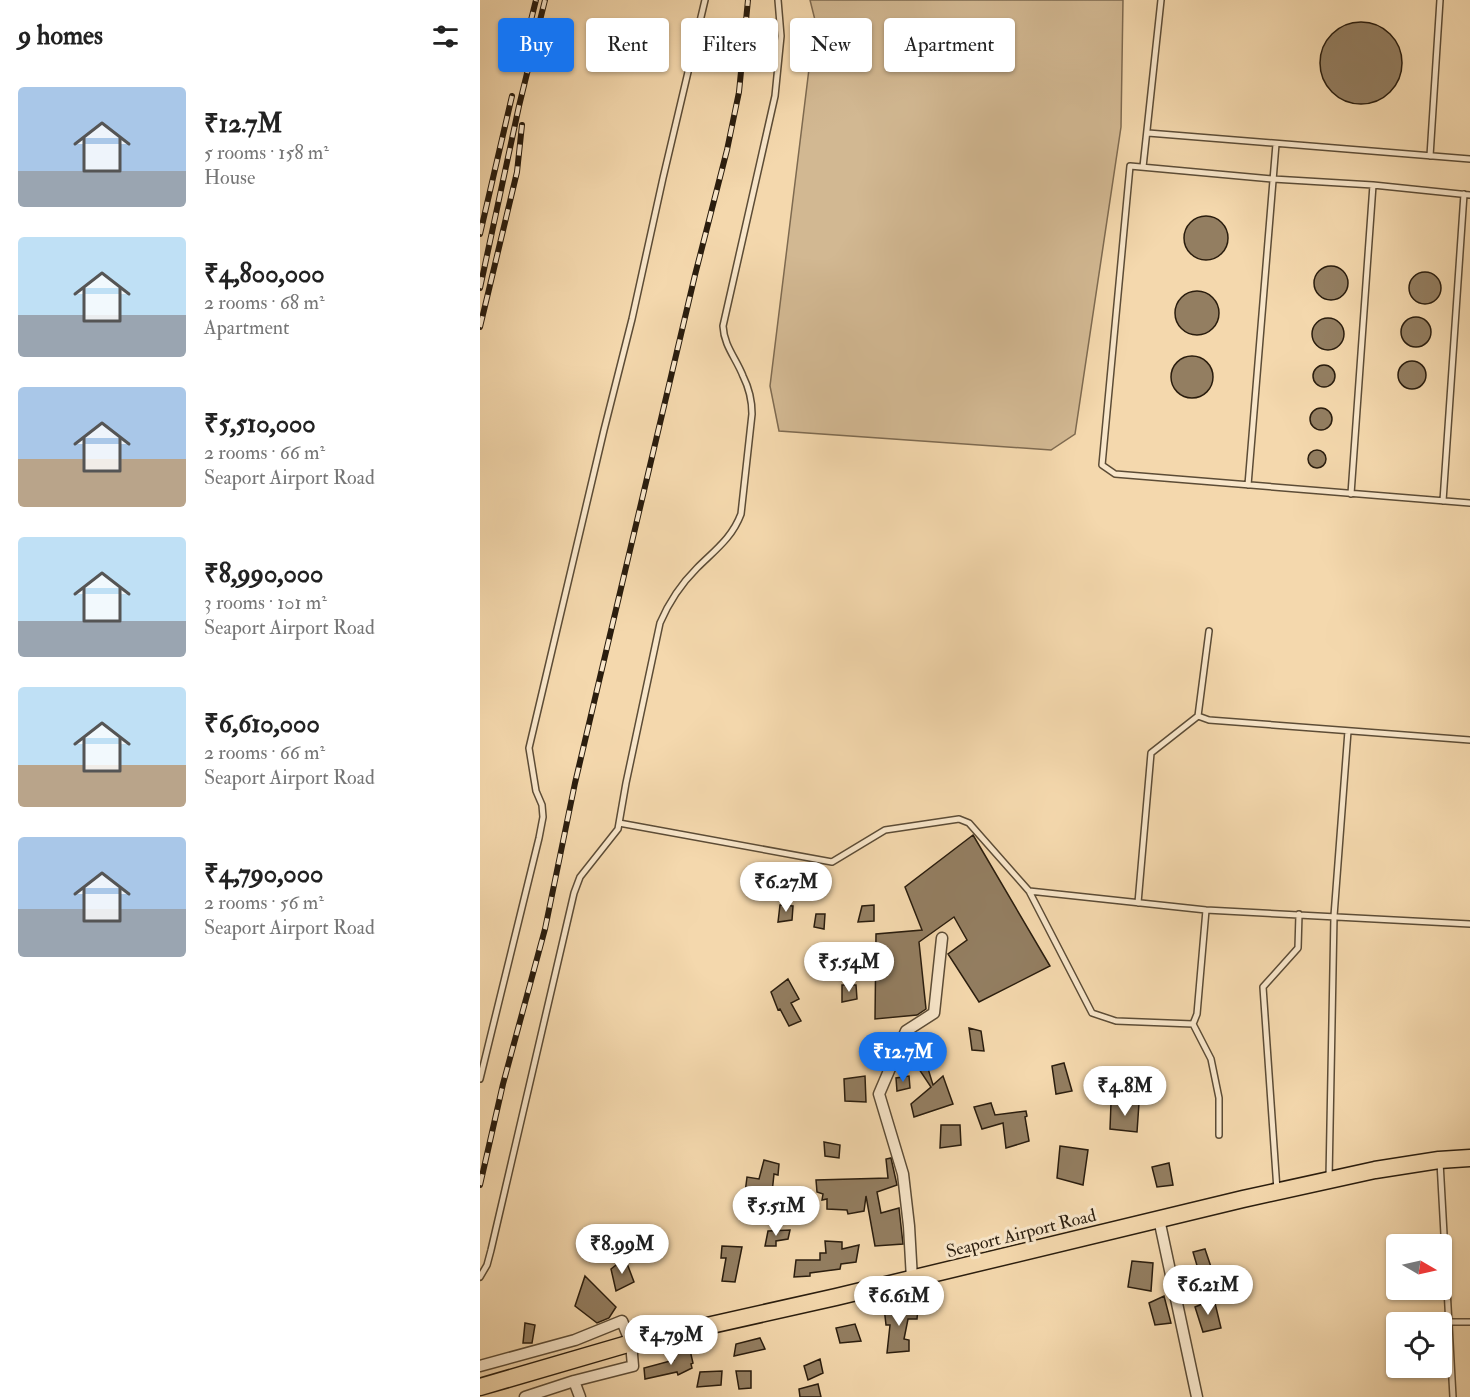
<!DOCTYPE html>
<meta charset="utf-8">
<style>
:root{--surface:#fff;--page:#f6f6f6;--text:#222;--muted:#767676;--accent:#1a73e8}
body{margin:0;font-family:"IM FELL Double Pica",serif;background:var(--page);color:var(--text);height:100vh;display:flex;flex-direction:column;font-size:22px;white-space:nowrap}
*{box-sizing:border-box;margin:0}
p{font-size:20px;color:var(--muted)}
.icon{flex:none;width:33px;height:33px;fill:none;stroke:currentColor;stroke-width:2;stroke-linecap:round;stroke-linejoin:round}
.map{position:relative;flex:1;overflow:hidden}
.details{display:flex;flex-direction:column;background:var(--surface);width:480px}
.details>*{flex:none}
.banner{position:absolute;left:18px;top:18px;width:570px;height:54px;display:flex;gap:12px}
.needle{width:39px;rotate:99deg}
.fabs{position:absolute;left:906px;top:1234px;display:grid;gap:12px}
.fabs a{display:grid;place-items:center;width:66px;height:66px;border-radius:6px;background:var(--surface);box-shadow:0 2px 4px #0004;font-size:30px}
.price{position:absolute;translate:-50% -51px;padding:0 14px;border-radius:21px;background:#fff;color:#222;font-size:20px;line-height:39px;filter:drop-shadow(0 2px 3px #0008)}
.price::after{content:'';position:absolute;left:50%;top:36px;width:18px;height:14px;margin-left:-9px;background:inherit;clip-path:polygon(0 0,100% 0,50% 100%)}
.price.on{background:var(--accent);color:#fff}
ul{padding:0;list-style:none}
li{display:flex;align-items:center;gap:18px;height:150px;padding:0 18px}
li span{display:grid;place-items:center;flex:none;width:168px;height:120px;border-radius:6px;color:#555}
li>.icon{margin-inline-start:auto}
span .icon{width:72px;height:72px;fill:#fffc;stroke-width:1}
li b{font-size:26px}
h2{display:flex;justify-content:space-between;align-items:center;height:72px;padding:0 18px;font-size:26px}
.chip{padding:0 21px;border-radius:6px;background:var(--surface);box-shadow:0 2px 4px #0004;font-size:21px;line-height:54px}
.chip.on{background:var(--accent);color:#fff}
main{display:flex;flex:1;min-height:0}
.map>svg:first-child{display:block}
.green{fill:#d2b892;stroke:#7e6a50;stroke-width:1.5}
.building{fill:#937e61;stroke:#2a1d0e;stroke-width:1.5}
.lines{fill:none;stroke-linecap:round;stroke-linejoin:round}
.service-casing{stroke:#5c4c36;stroke-width:8}
.minor-casing{stroke:#5c4c36;stroke-width:13}
.primary-casing{stroke:#2a1d0e;stroke-width:19}
.service{stroke:#f8e6ca;stroke-width:5}
.minor{stroke:#f8e6ca;stroke-width:10}
.primary{stroke:#f4d8ad;stroke-width:16}
.rail-casing{stroke:#2a1d0e;stroke-width:6}
.rail{stroke:#f8e6ca;stroke-width:4;stroke-dasharray:11;stroke-linecap:butt}
.labels{text-anchor:middle;stroke-width:6;stroke-linejoin:round;paint-order:stroke}
.street-label{font-size:18px;fill:#2a1d0e;stroke:#f8e6ca}
</style>
<main>
<section class="details">
<h2>9 homes<svg class="icon" aria-label="filters" viewBox="0 0 24 24"><path d="M4 7h16M4 17h16"/><circle cx="9" cy="7" r="2"/><circle cx="15" cy="17" r="2"/></svg></h2>
<ul>
<li><span style="background:linear-gradient(#a9c7e8 70%,#9aa5b1 0)"><svg class="icon" aria-label="home" viewBox="0 0 24 24"><path d="M3 11l9-7 9 7M6 9v11h12V9"/></svg></span><div><b>₹12.7M</b><p>5 rooms · 158 m²</p><p>House</p></div></li>
<li><span style="background:linear-gradient(#bfe0f5 65%,#9aa5b1 0)"><svg class="icon" aria-label="home" viewBox="0 0 24 24"><path d="M3 11l9-7 9 7M6 9v11h12V9"/></svg></span><div><b>₹4,800,000</b><p>2 rooms · 68 m²</p><p>Apartment</p></div></li>
<li><span style="background:linear-gradient(#a9c7e8 60%,#b9a48a 0)"><svg class="icon" aria-label="home" viewBox="0 0 24 24"><path d="M3 11l9-7 9 7M6 9v11h12V9"/></svg></span><div><b>₹5,510,000</b><p>2 rooms · 66 m²</p><p>Seaport Airport Road</p></div></li>
<li><span style="background:linear-gradient(#bfe0f5 70%,#9aa5b1 0)"><svg class="icon" aria-label="home" viewBox="0 0 24 24"><path d="M3 11l9-7 9 7M6 9v11h12V9"/></svg></span><div><b>₹8,990,000</b><p>3 rooms · 101 m²</p><p>Seaport Airport Road</p></div></li>
<li><span style="background:linear-gradient(#bfe0f5 65%,#b9a48a 0)"><svg class="icon" aria-label="home" viewBox="0 0 24 24"><path d="M3 11l9-7 9 7M6 9v11h12V9"/></svg></span><div><b>₹6,610,000</b><p>2 rooms · 66 m²</p><p>Seaport Airport Road</p></div></li>
<li><span style="background:linear-gradient(#a9c7e8 60%,#9aa5b1 0)"><svg class="icon" aria-label="home" viewBox="0 0 24 24"><path d="M3 11l9-7 9 7M6 9v11h12V9"/></svg></span><div><b>₹4,790,000</b><p>2 rooms · 56 m²</p><p>Seaport Airport Road</p></div></li>
</ul>
</section>
<div class="map">
<svg width="990" height="1397" viewBox="0 0 990 1397">
<rect width="100%" height="100%" fill="#f4d8ad"/>
<filter id="stains"><feTurbulence type="fractalNoise" baseFrequency=".00333" numOctaves="4"/><feColorMatrix values="0 0 0 0 .2 0 0 0 0 .09 0 0 0 0 .02 0 0 0 .5 -.17"/></filter>
<radialGradient id="worn" r=".72"><stop offset=".6" stop-color="#630" stop-opacity="0"/><stop offset="1" stop-color="#630" stop-opacity=".3"/></radialGradient>
<path class="green" d="M330,0h313l-2,127 -46,307 -24,16 -272,-19 -9,-45 45,-366z"/>
<path class="building" d="M840 63a41 41 0 1 1 82 0a41 41 0 1 1-82 0Z
M704 238a22 22 0 1 1 44 0a22 22 0 1 1-44 0Z
M834 283a17 17 0 1 1 34 0a17 17 0 1 1-34 0Z
M929 288a16 16 0 1 1 32 0a16 16 0 1 1-32 0Z
M695 313a22 22 0 1 1 44 0a22 22 0 1 1-44 0Z
M921 332a15 15 0 1 1 30 0a15 15 0 1 1-30 0Z
M832 334a16 16 0 1 1 32 0a16 16 0 1 1-32 0Z
M691 377a21 21 0 1 1 42 0a21 21 0 1 1-42 0Z
M918 375a14 14 0 1 1 28 0a14 14 0 1 1-28 0Z
M833 376a11 11 0 1 1 22 0a11 11 0 1 1-22 0Z
M830 419a11 11 0 1 1 22 0a11 11 0 1 1-22 0Z
M828 459a9 9 0 1 1 18 0a9 9 0 1 1-18 0Z
M493,835l77,131 -71,36 -31,-48 19,-14 -13,-23 -35,25 7,67 -9,6 -42,4 1,-85 46,-4 -17,-43z
M300,905l13,1 -1,14 -14,2z
M394,905v16l-16,1 4,-16z
M336,914h9l-1,15 -10,-2z
M308,979l11,20 -8,4 10,18 -12,5 -9,-17 -2,1 -7,-18z
M362,985h14l1,14 -15,3z
M489,1028l12,3 3,20 -12,-1z
M442,1049l11,36 10,-9 10,28 -39,13 -3,-13 20,-17 -22,-33z
M584,1063l8,28 -16,3 -4,-28z
M385,1076l1,26 -21,-1 -1,-22z
M429,1076l1,12 -13,3 -1,-13z
M511,1103l4,12 31,-4 1,5 -2,1 4,24 -23,7 -3,-25 -21,6 -8,-22z
M631,1103h28l-2,29 -27,-3z
M461,1125h19l1,20 -21,3z
M344,1142l16,3 -1,13 -14,-2z
M580,1146l28,4 -5,35 -26,-7z
M411,1158l6,27 -20,7 4,21 18,-5 4,36 -28,2 -9,-50 -2,15 -16,3 -1,-4 -20,-1v-10l-5,1 1,-6 -6,-2 -1,-12 72,-2 -2,-19z
M284,1160l15,4 -1,11 -4,-1 -2,19h-27l2,-16 12,2z
M689,1163l4,22 -16,2 -5,-20z
M310,1230l-2,9 -12,2v5h-11l3,-15z
M345,1241l17,1v7l17,-4 -3,17 -15,2 -1,5 -30,4v3l-16,1 2,-17h24v-7h6z
M242,1246l20,1 -7,35 -13,-1 4,-23h-5z
M725,1249l6,18 -13,2 -5,-17z
M145,1258l9,24 -18,9 -5,-22z
M652,1261l21,2 -2,28 -23,-4z
M710,1266l8,27 -11,3 -7,-17v-11z
M105,1276l31,31 -7,11 -12,5 -22,-17z
M684,1296l7,27 -16,2 -6,-22z
M734,1299l7,29 -18,4 -8,-25z
M404,1307l34,1 -1,11h-9l-4,20 5,1v11l-22,2 3,-28h-4z
M45,1323l10,2 -3,18h-9z
M375,1324l6,17 -21,2 -4,-15z
M280,1338l5,11 -31,7 2,-12z
M210,1350l3,13 -2,1 1,4 -14,7 -1,-3 -32,7 -1,-11 30,-8 -2,-5z
M340,1359l3,14 -15,7 -4,-14z
M242,1371l-1,14 -24,2 3,-15z
M256,1371h15v17l-12,1z
M338,1384l3,13h-21l-1,-8z"/>
<g class="lines">
<defs>
<path id="service" d="M668,133l322,26
M950,156l10,-156
M663,167l18,-167
M990,195l-97,-10 -100,-6 -143,-13 -28,299 13,9 355,29
M768,485l28,-341
M871,494l22,-309
M963,501l21,-307
M718,716l11,4 261,20
M139,823l213,39 53,-32 74,-11 10,4 60,68 63,122 24,8 77,3
M549,891l177,19 264,14
M658,903l13,-150 47,-37 11,-85
M726,910l-9,104 -4,10 18,35 8,39v37
M0,1079l59,-241 4,-21 -1,-12 -6,-14 -7,-43 75,-318 28,-111 31,-141 42,-178
M960,1162l13,235
M849,1179l5,-263 14,-185
M797,1190l-14,-203 35,-39 1,-34
M0,1277l7,-12 4,-15 83,-357 6,-16 38,-48 8,-46 34,-160c9,-21 21,-39 37,-55 18,-18 35,-30 44,-54l11,-100c0,-14 -3,-26 -9,-38 -7,-18 -19,-30 -20,-50l52,-230 6,-60 -3,-36
M968,1322h22"/>
<path id="minor" d="M679,1219l38,178
M432,1279l-3,-53 -6,-52 -24,-80 27,-63 28,-18 8,-75
M0,1366l95,-26 47,-19 9,22 2,23 -59,15 -49,16
M94,1381l6,16"/>
<path id="primary" d="M0,1387l151,-44 205,-46 407,-98 132,-29 64,-10 31,-2"/>
</defs>
<use href="#service" class="service-casing"/>
<use href="#minor" class="minor-casing"/>
<use href="#primary" class="primary-casing"/>
<use href="#service" class="service"/>
<use href="#minor" class="minor"/>
<use href="#primary" class="primary"/>
<defs>
<path id="rail" d="M45,44l11,-44
M0,234l32,-138
M0,288l39,-182 26,-106
M0,327l37,-155 5,-47
M0,1185l23,-101 42,-155 30,-146 120,-508 32,-125 12,-58 9,-92"/>
</defs>
<use href="#rail" class="rail-casing"/>
<use href="#rail" class="rail"/>
</g>
<g class="labels">
<g class="street-label">
<text transform="translate(541 1233) rotate(-14)" y="6">Seaport Airport Road</text>
</g>
</g>
<rect width="100%" height="100%" filter="url(#stains)"/>
<rect width="100%" height="100%" fill="url(#worn)"/>
</svg>
<div class="fabs">
<a><svg class="needle" viewBox="-14 -14 28 28"><path d="M0-13l5 13h-10z" fill="#e53935"/><path d="M0 13l5-13h-10z" fill="#767676"/></svg></a>
<a><svg class="icon" aria-label="locate" viewBox="0 0 24 24"><circle cx="12" cy="12" r="6"/><path d="M12 2v4M12 18v4M2 12h4M18 12h4"/></svg></a>
</div>
<b class="price" style="left:306px;top:913px">₹6.27M</b>
<b class="price" style="left:369px;top:993px">₹5.54M</b>
<b class="price on" style="left:423px;top:1083px">₹12.7M</b>
<b class="price" style="left:645px;top:1117px">₹4.8M</b>
<b class="price" style="left:296px;top:1237px">₹5.51M</b>
<b class="price" style="left:142px;top:1275px">₹8.99M</b>
<b class="price" style="left:728px;top:1316px">₹6.21M</b>
<b class="price" style="left:419px;top:1327px">₹6.61M</b>
<b class="price" style="left:191px;top:1366px">₹4.79M</b>
<div class="banner">
<a class="chip on">Buy</a>
<a class="chip">Rent</a>
<a class="chip">Filters</a>
<a class="chip">New</a>
<a class="chip">Apartment</a>
</div>
</div>
</main>
